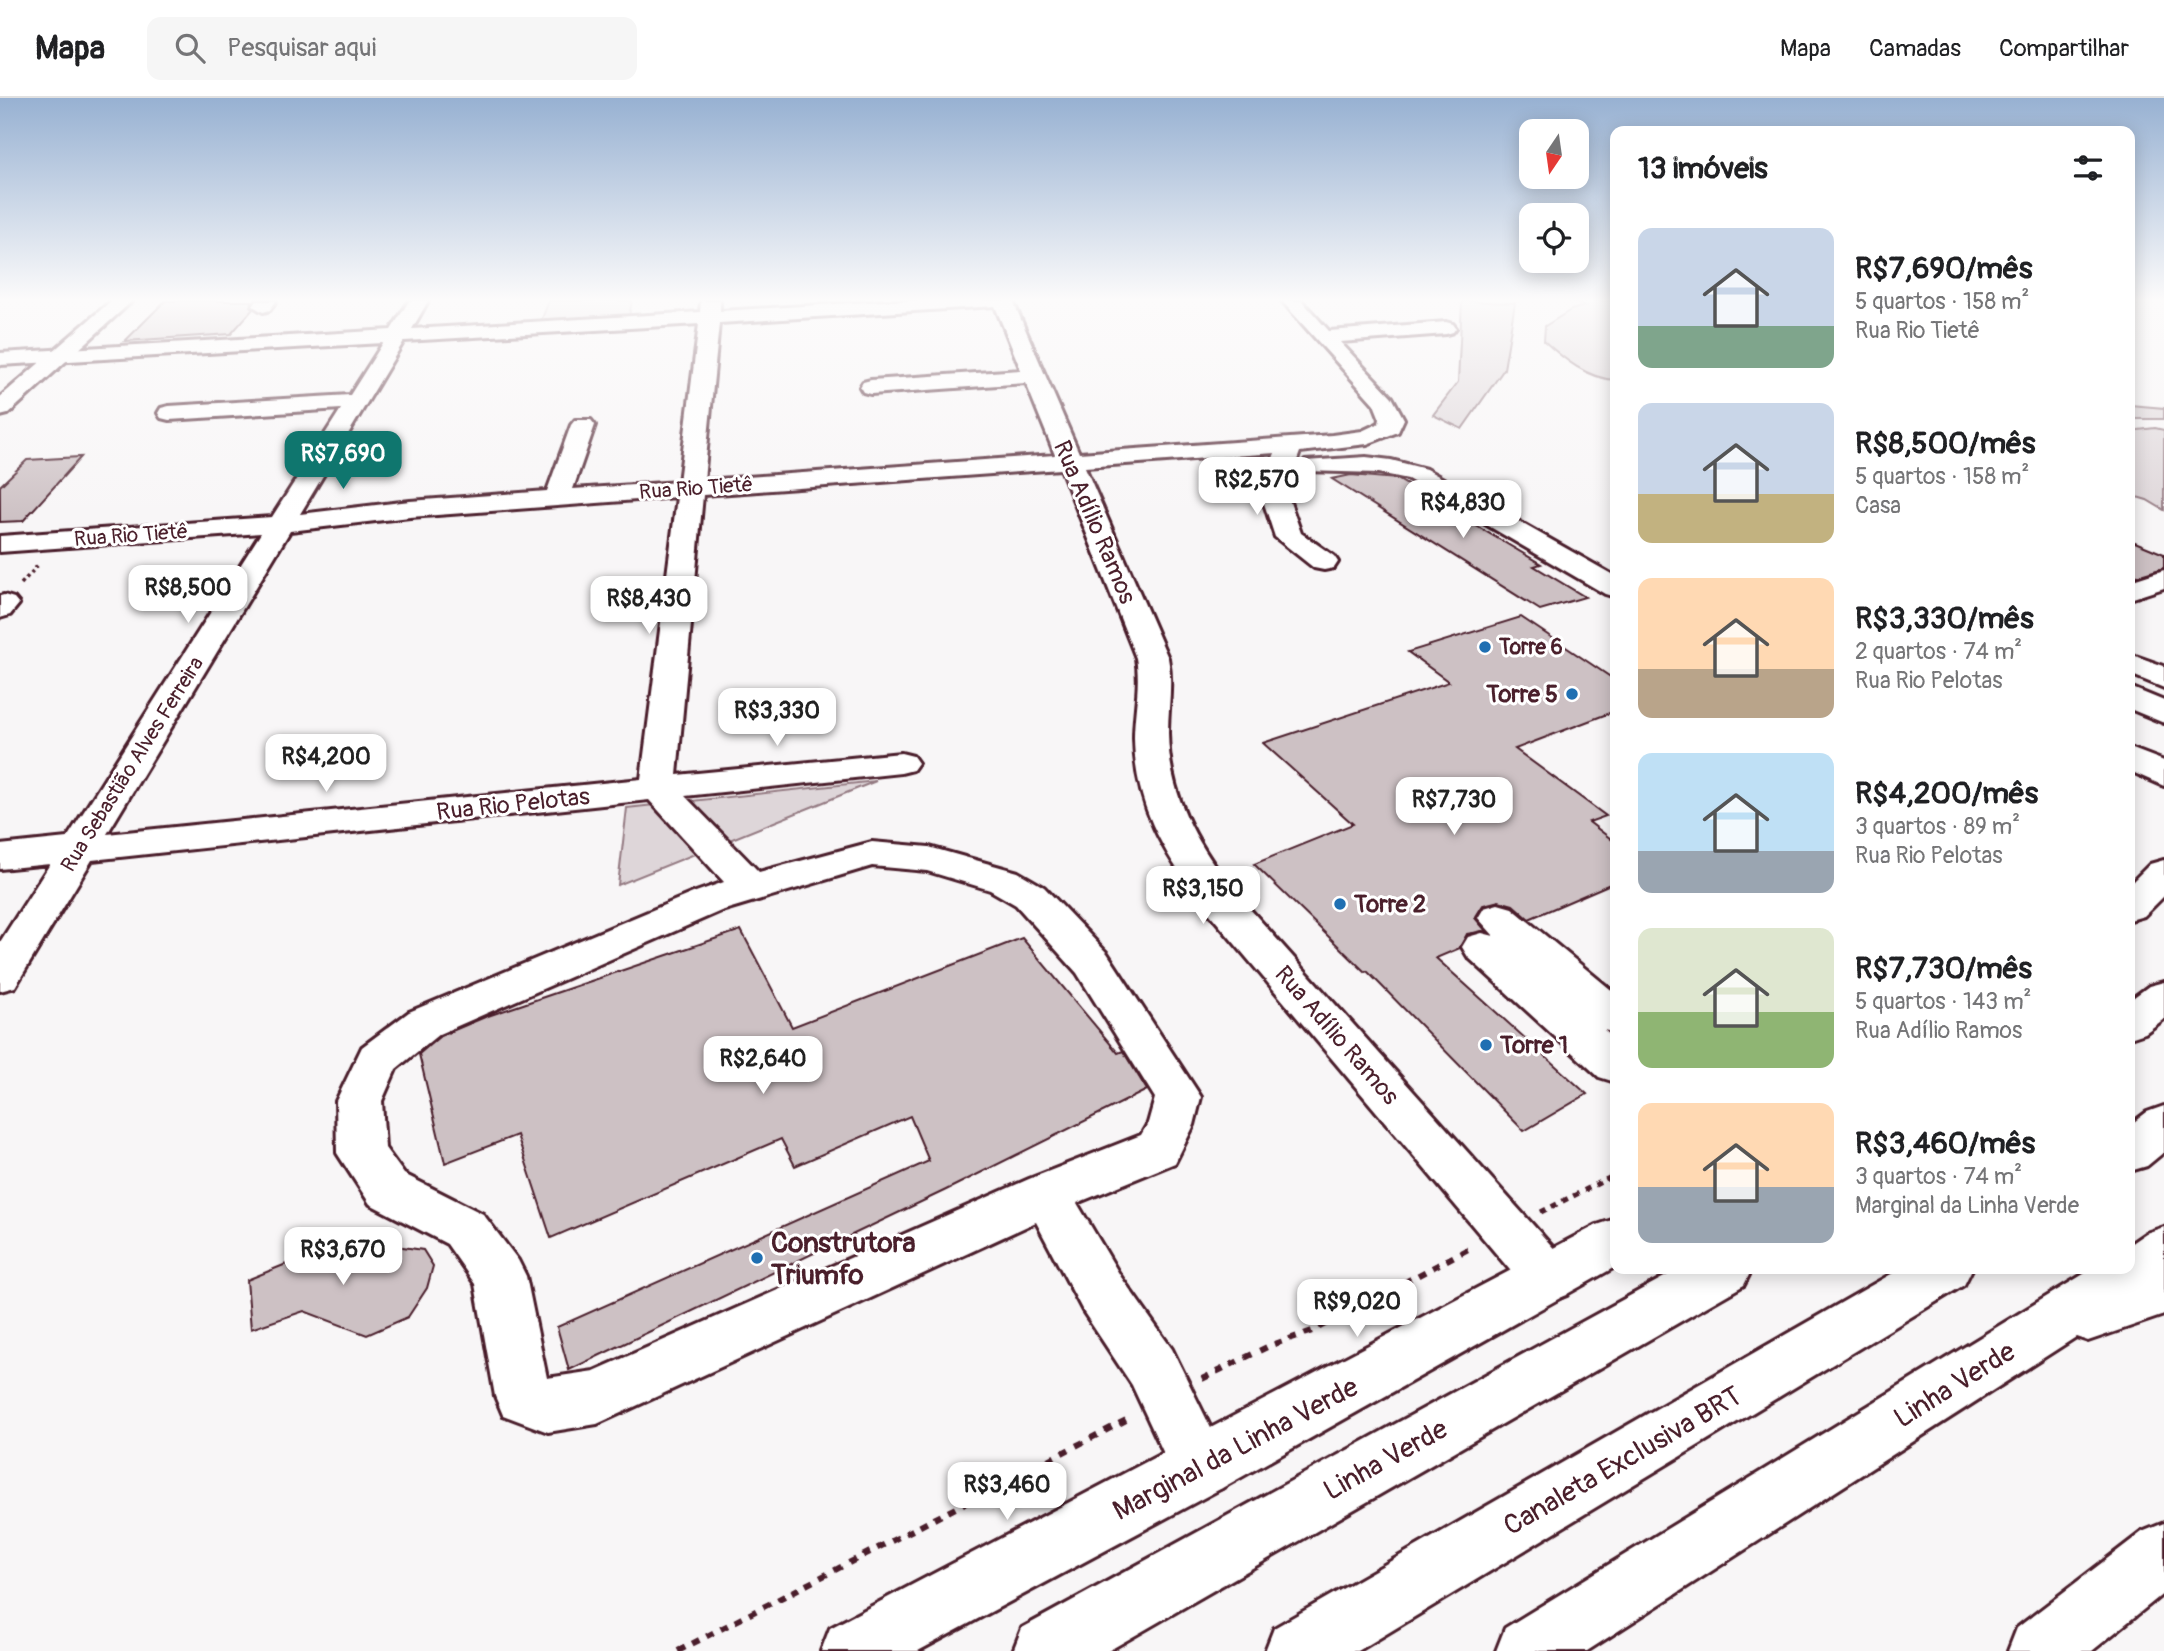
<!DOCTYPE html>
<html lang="pt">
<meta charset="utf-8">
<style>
:root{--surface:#fff;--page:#f6f6f6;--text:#202124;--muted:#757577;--line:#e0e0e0;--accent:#0f766e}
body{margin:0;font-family:Pangolin,sans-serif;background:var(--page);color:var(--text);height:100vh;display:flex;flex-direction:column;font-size:26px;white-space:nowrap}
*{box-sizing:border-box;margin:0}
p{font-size:23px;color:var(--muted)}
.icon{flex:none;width:38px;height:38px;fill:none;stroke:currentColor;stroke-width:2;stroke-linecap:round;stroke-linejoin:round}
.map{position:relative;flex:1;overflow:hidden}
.sheet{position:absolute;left:1610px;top:28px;width:525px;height:1148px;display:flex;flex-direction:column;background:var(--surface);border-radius:14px;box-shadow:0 4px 18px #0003}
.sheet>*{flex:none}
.needle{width:46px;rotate:193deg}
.tools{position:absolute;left:1519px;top:21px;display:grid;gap:14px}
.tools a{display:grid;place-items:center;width:70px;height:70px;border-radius:14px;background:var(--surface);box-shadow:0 4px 18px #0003;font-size:35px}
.price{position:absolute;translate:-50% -60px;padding:0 16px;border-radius:14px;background:#fff;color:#222;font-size:23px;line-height:46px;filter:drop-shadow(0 2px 4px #0008)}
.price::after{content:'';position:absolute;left:50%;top:42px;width:21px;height:16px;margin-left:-10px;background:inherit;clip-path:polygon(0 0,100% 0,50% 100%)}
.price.on{background:var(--accent);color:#fff}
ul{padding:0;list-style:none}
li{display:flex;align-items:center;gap:21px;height:175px;padding:0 28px}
li span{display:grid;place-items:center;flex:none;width:196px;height:140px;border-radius:14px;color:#555}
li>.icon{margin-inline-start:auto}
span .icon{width:84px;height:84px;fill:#fffc;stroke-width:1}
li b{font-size:30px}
h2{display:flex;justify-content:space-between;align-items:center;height:84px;padding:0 28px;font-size:30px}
header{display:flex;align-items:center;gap:42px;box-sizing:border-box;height:98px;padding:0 35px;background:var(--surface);border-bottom:2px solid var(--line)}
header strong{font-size:33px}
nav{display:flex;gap:38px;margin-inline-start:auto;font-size:24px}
.search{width:490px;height:63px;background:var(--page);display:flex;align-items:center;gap:18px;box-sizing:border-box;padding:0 24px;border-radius:14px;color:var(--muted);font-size:26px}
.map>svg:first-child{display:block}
.green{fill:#ded6d9;stroke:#947a82;stroke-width:2}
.building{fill:#cdc1c4;stroke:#4a1f2b;stroke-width:2}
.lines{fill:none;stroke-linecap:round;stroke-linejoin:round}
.minor-casing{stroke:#4a1f2b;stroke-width:6}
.major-casing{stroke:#4a1f2b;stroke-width:6}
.highway-casing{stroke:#4a1f2b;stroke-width:6}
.path-far2{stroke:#4a1f2b;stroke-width:3.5;stroke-dasharray:3.5 3.5;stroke-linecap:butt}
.path-far1{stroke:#4a1f2b;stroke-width:5;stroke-dasharray:6 6;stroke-linecap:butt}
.path{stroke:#4a1f2b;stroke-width:6;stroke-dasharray:8 8;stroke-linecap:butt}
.minor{fill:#fff;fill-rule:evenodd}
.major{fill:#fff;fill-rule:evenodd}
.highway{fill:#fff;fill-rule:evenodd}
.poi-dot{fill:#1f6fb2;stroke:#fff;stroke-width:2.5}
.labels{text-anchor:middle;stroke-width:6;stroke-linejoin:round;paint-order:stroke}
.far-street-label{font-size:21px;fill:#4a1f2b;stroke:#fff}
.far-poi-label{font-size:21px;font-weight:bold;fill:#4a1f2b;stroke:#fff;text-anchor:start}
.street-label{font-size:24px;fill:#4a1f2b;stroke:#fff}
.poi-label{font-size:24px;font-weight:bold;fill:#4a1f2b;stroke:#fff;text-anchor:start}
.near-poi-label{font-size:28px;font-weight:bold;fill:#4a1f2b;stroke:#fff;text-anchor:start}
.near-street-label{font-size:28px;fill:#4a1f2b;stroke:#fff}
</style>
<header>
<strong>Mapa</strong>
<div class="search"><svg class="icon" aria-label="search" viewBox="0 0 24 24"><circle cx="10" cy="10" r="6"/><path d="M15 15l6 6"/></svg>Pesquisar aqui</div>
<nav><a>Mapa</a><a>Camadas</a><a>Compartilhar</a></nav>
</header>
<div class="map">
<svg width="2164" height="1553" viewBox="0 0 2164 1553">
<rect width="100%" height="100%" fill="#f8f6f7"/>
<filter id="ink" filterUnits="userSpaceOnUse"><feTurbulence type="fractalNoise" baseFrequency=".0143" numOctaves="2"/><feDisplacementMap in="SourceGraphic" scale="14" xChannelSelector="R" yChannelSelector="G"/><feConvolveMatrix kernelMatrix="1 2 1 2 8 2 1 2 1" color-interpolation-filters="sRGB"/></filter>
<g filter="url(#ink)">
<path class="green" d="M549,203h83l-3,15 -88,5z
M1462,203l53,2 -11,66 -42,60 -29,-14 25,-33z
M1567,203h48v79c-28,-2 -50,-20 -71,-39l1,-15 26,-16 14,-4z
M2130,307l34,3v11h-34z
M2155,330l9,2v80l-17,-10 -17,-5v-64z
M876,683l-258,104 9,-77z"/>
<path class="building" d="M165,203h88l-3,5 3,3 -22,25 -106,7z
M81,359l-58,64 -23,1v-36l27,-26z
M1351,377l46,4 144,85 -7,2 51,31 -45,13 -208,-131z
M2130,442l34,14v14l-34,10z
M1521,519l94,63v31l-100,38 91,67 -17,6 26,20v40l-86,37 -16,-14 -14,-4 -16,4 -8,13 11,13 -19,3 -7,14 -24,10 151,136 -63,37 -157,-160 -2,1 -111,-108 99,-40 -90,-81 186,-61 -41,-30z
M741,832l51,97 230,-89 96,115 5,-2 24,39 -201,100 -377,180 -12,-43 372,-166 -19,-45 -115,50 -14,-27 -230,99 -34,-103 -72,28 -26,-109 21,-18 45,-19z
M343,1143l17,12 36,-7 27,4 10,16 -6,22 -19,29 -41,18 -63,-24 -53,18 -4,-49z"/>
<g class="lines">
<defs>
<path id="minor" d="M257,203h19l-6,9 -7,2 -10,-6z
M409,203h19l-16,28 288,-17 1,-11h19v10l165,-10h128l66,152 253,-18 30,-4 17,-8 1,-4 -6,-15 -92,-103h20l27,30 117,-9 7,2 3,4 -3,4 -7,2 -106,8 52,55 12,22 -6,13 -31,12 -67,8 -14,39 15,42 33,23 4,6 -4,6 -10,2 -10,-2 -39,-31 -15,-46 15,-38 -190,14 83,191c5,25 0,49 0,75 1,62 27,108 64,156l335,374 8,16 -8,16 -18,7 -18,-7 -327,-388c-40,-54 -69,-100 -70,-169 0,-27 7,-53 2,-80l-75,-189 -358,26 -26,280 224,-22 12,3 5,7 -5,7 -12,3 -216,23 74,76 113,-30 57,5 89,25 26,15 63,66 94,144 -7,28 -19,38 -98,40 44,74 51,72 58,118 -8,21 -21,8 -21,-8 -48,-103 -49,-74 -47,-89 -439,202 -49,8 -45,-17 -8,-19 -20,-112 -28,-40 -77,-40 -33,-51 -1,-52 26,-54 47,-35 284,-119 31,-11 -75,-82 -557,60 -77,127 -15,4v-49l50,-78 -50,5v-24l67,-7 194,-305 -261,19v-16l272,-19 69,-108 -172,11 -8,-2 -3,-5 3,-5 8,-2 181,-11 33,-52 -383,22v-12l391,-23zM995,208l26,64 -150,10 -8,2 -3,5 3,5 8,2 155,-11 29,72 -351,25 15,-157zM699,226l-20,158 -106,7 22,-64 -4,-5h-16l-4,5 -24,66 -137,10 -110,13 104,-173zM677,399l-36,282 -534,55 183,-303 120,-14zM872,768l55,5 63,19 26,15 61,68 78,125 -7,25 -7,12 -112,44 -435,192 -47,7 -21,-102 -8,-16 -35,-46 -79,-40 -19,-26 -3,-47 14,-32 43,-35 282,-123z
M1366,359l25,3 35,9 189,107v21l-10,-3 -197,-115 -29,-6 -74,-2 -3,-5 3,-5z
M2164,472v18l-34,11v-18z
M4,497l10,3 5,6 -9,11 -10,3v-22z
M2130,556l34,12v22l-34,-14z
M2130,589l34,14v22l-34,-14z
M2130,650l34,13v25l-34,-15z
M1498,806l14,4 103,85v40l-11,-3 11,9v43l-16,-5 -131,-120 -6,-10 6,-10 14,-4 12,3 -16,-18 6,-10z
M2164,1008v46l-17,14 -17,5v-46l17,-13z
M1900,1171h72l-8,16 -606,366h-93l9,-23z"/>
<path id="major" d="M111,203h21l-124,113 -8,2v-19z
M2164,762v36l-20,20 -14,4v-36l20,-20z
M1615,1121v48l-393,221 -304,163h-97l9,-23 767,-403z
M2164,1425v70l-72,58h-84l9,-23 125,-96z"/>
<path id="highway" d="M2164,884v37l-19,14 -15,5v-38l19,-14z
M2164,1129v88l-76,26 -12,-4 -489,314h-91l9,-23 587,-359h38v-25l16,-11z
M1679,1171h73l-8,16 -636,366h-95l9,-23z"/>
</defs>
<use href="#minor" class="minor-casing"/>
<use href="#major" class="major-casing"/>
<use href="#highway" class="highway-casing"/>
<path class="path-far2" d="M21,486l17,-19"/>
<path class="path-far1" d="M1541,1114l74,-37"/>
<path class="path" d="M1202,1281l67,-33 43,-15 158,-83
M678,1553l452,-233"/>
<use href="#minor" class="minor"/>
<use href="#major" class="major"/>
<use href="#highway" class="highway"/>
</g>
</g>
<linearGradient id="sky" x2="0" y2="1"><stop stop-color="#97b1d2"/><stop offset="0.48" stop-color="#fcfbfb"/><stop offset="1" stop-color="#fcfbfb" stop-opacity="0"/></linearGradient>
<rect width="2164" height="421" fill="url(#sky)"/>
<g class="poi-dot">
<circle cx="1485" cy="549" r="7"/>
<circle cx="1572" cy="596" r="7"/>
<circle cx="1340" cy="806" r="7"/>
<circle cx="1486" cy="947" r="7"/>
<circle cx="757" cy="1160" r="7"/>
</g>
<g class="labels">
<g class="far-street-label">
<text transform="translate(696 390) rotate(-4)" y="7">Rua Rio Tietê</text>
<text transform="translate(131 437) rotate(-4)" y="7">Rua Rio Tietê</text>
<text transform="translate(132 666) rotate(-58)" y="7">Rua Sebastião Alves Ferreira</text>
</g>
<g class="far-poi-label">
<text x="1499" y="556">Torre 6</text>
</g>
<g class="street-label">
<text transform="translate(1095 424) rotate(67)" y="8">Rua Adílio Ramos</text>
<text transform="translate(513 706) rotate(-6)" y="8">Rua Rio Pelotas</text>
<text transform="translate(1337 937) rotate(49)" y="8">Rua Adílio Ramos</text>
</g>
<g class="poi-label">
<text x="1558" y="604" text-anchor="end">Torre 5</text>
<text x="1354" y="814">Torre 2</text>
<text x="1500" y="955">Torre 1</text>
</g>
<g class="near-poi-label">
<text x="771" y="1154">Construtora<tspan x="771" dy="32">Triumfo</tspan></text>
</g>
<g class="near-street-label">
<text transform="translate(1954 1286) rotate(-32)" y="10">Linha Verde</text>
<text transform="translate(1235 1350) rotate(-28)" y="10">Marginal da Linha Verde</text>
<text transform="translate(1385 1361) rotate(-29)" y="10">Linha Verde</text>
<text transform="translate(1622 1362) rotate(-30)" y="10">Canaleta Exclusiva BRT</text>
</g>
</g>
</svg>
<div class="tools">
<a><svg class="needle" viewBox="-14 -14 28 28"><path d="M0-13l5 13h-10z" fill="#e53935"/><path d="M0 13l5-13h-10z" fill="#757577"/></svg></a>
<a><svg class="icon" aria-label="locate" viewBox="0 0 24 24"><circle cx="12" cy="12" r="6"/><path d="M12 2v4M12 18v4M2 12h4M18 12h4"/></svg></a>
</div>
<b class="price on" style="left:343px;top:393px">R$7,690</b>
<b class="price" style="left:1257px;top:419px">R$2,570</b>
<b class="price" style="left:1463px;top:442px">R$4,830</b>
<b class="price" style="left:188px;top:527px">R$8,500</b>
<b class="price" style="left:649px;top:538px">R$8,430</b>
<b class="price" style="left:777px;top:650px">R$3,330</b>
<b class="price" style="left:326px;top:696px">R$4,200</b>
<b class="price" style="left:1454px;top:739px">R$7,730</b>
<b class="price" style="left:1203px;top:828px">R$3,150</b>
<b class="price" style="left:763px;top:998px">R$2,640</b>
<b class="price" style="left:343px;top:1189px">R$3,670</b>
<b class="price" style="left:1357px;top:1241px">R$9,020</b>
<b class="price" style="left:1007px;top:1424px">R$3,460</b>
<section class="sheet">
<h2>13 imóveis<svg class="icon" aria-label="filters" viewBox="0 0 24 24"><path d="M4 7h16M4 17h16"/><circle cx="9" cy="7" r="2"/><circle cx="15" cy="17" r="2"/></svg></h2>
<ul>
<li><span style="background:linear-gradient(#c9d6e8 70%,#7fa58c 0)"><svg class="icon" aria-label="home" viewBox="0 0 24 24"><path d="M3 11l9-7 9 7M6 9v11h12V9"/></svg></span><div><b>R$7,690/mês</b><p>5 quartos · 158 m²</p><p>Rua Rio Tietê</p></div></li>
<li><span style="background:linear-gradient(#c9d6e8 65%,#c2b280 0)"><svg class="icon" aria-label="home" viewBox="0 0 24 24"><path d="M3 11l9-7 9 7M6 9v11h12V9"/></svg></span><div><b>R$8,500/mês</b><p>5 quartos · 158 m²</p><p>Casa</p></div></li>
<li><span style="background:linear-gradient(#ffd9b3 65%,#b9a48a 0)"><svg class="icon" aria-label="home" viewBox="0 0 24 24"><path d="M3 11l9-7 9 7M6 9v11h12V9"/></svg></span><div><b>R$3,330/mês</b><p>2 quartos · 74 m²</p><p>Rua Rio Pelotas</p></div></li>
<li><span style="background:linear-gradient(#bfe0f5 70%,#9aa5b1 0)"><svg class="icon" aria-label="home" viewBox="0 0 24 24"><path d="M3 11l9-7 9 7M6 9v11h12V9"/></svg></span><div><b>R$4,200/mês</b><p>3 quartos · 89 m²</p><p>Rua Rio Pelotas</p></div></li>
<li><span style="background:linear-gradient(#dfe7d0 60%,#8fb573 0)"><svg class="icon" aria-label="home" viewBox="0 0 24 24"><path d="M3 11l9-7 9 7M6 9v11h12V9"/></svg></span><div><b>R$7,730/mês</b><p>5 quartos · 143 m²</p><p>Rua Adílio Ramos</p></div></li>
<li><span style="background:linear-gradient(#ffd9b3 60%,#9aa5b1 0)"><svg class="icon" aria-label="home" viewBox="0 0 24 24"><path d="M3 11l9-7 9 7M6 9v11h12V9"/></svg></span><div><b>R$3,460/mês</b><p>3 quartos · 74 m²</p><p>Marginal da Linha Verde</p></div></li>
</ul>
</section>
</div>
